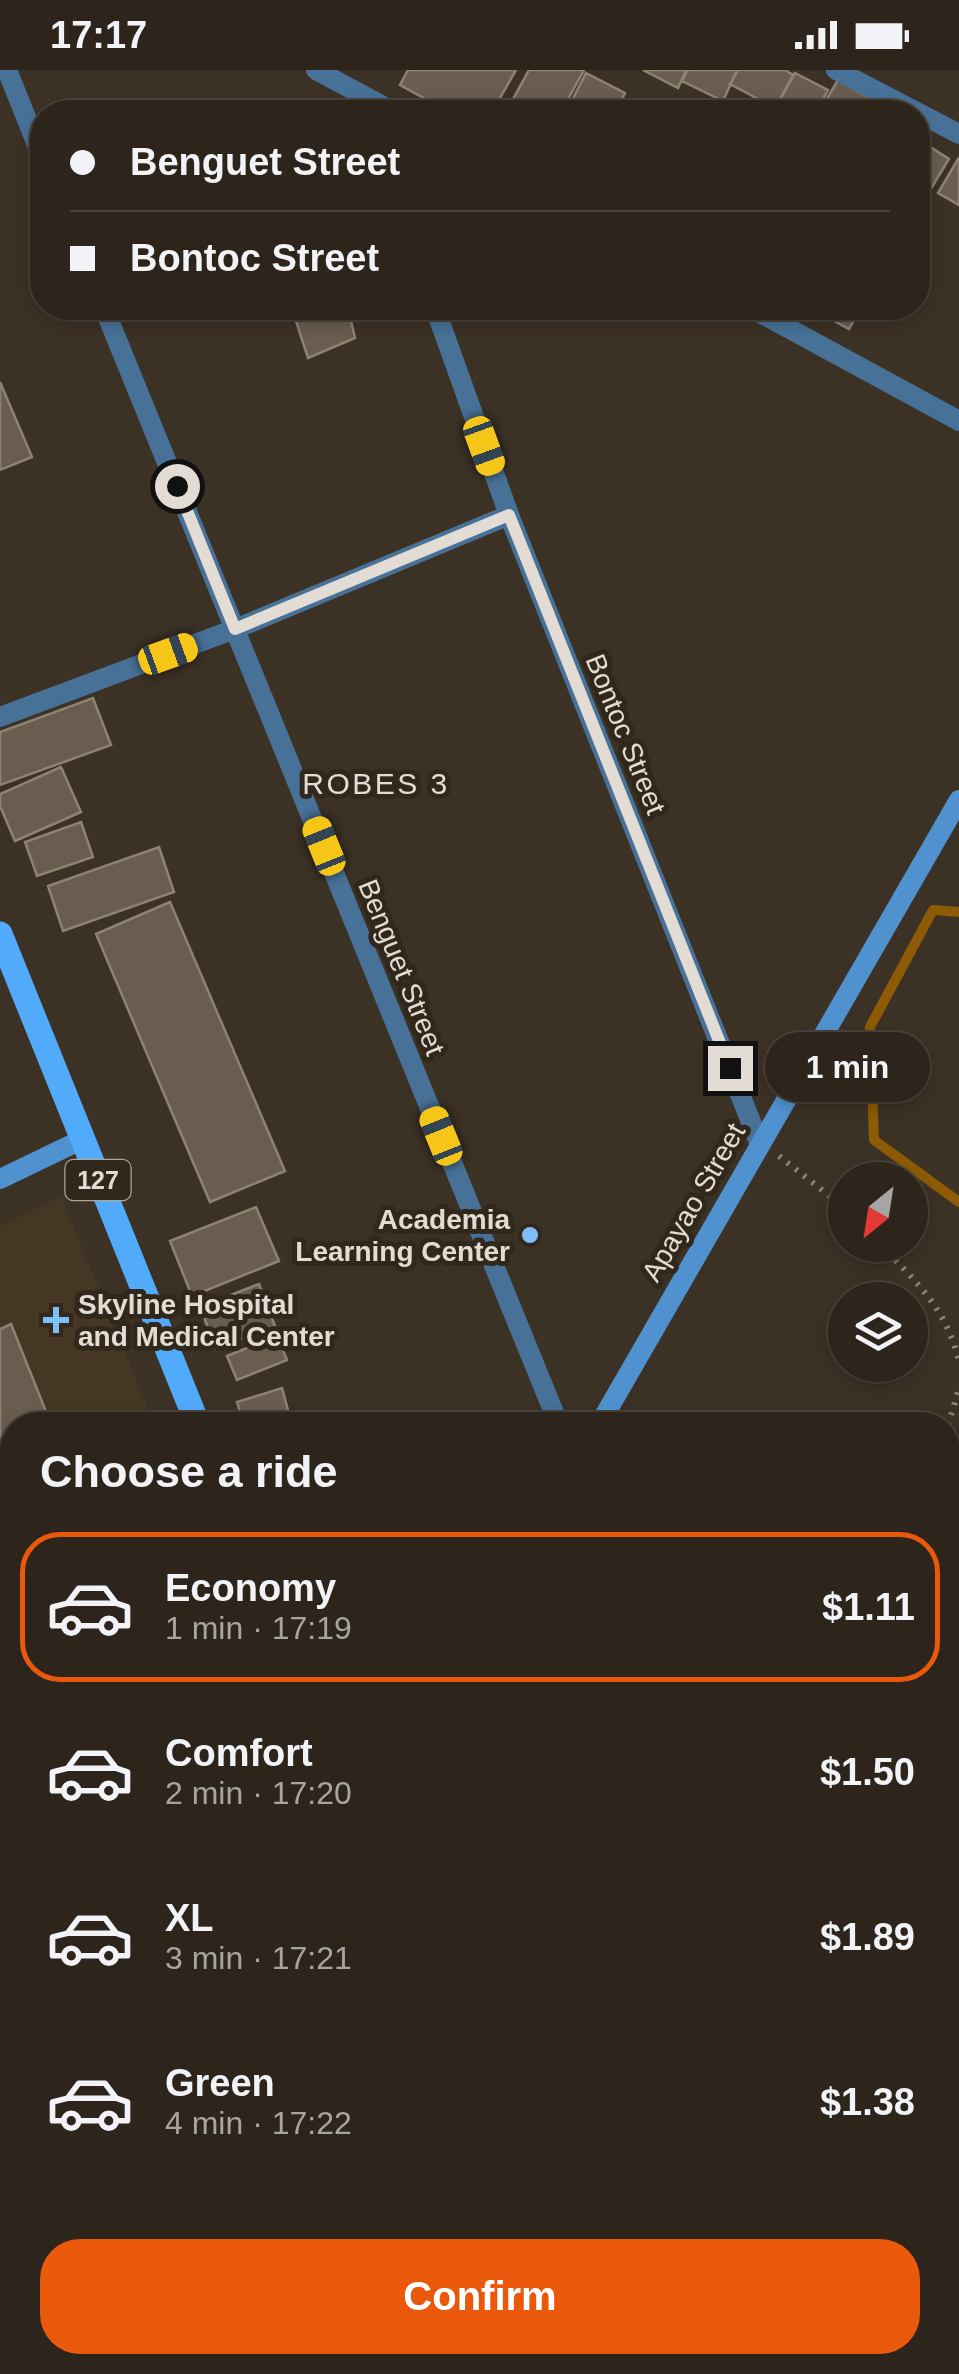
<!DOCTYPE html>
<meta charset="utf-8">
<style>
body{margin:0;font-family:Arial,sans-serif;background:#352d25;color:#f1f3f6;height:100vh;display:flex;flex-direction:column;font-size:38px;white-space:nowrap}
*{box-sizing:border-box;margin:0}
p{font-size:32px;color:#a7a5a3}
.icon{flex:none;width:55px;height:55px;fill:none;stroke:currentColor;stroke-width:2;stroke-linecap:round;stroke-linejoin:round}
.map{position:relative;flex:1;overflow:hidden}
.sheet{position:absolute;left:0px;top:1342px;width:960px;height:962px;display:flex;flex-direction:column;background:#2d251c;border-radius:40px 40px 0 0;box-shadow:0 5px 15px #0003,0 0 0 2px #48423b}
.sheet>*{flex:none}
.banner{position:absolute;left:30px;top:30px;width:900px;height:220px;border-radius:40px;box-shadow:0 5px 15px #0003,0 0 0 2px #48423b;display:grid;align-content:center;height:220px;padding:0 40px;background:#2d251c}
.needle{width:65px;rotate:210deg}
.controls{position:absolute;left:828px;top:1092px;display:grid;gap:20px}
.controls a{display:grid;place-items:center;width:100px;height:100px;border-radius:50%;background:#2d251c;box-shadow:0 5px 15px #0003,0 0 0 2px #48423b;font-size:50px}
.end{position:absolute;width:45px;height:45px;margin:-22px;border:12px solid #e3dcd4;background:#111;box-shadow:0 0 0 5px #111}
.from{border-radius:50%}
.bubble{position:absolute;height:70px;border-radius:35px;background:#2d251c;box-shadow:0 5px 15px #0003,0 0 0 2px #48423b;font-size:32px;font-weight:700;line-height:70px;text-align:center}
.car{position:absolute;width:30px;height:60px;margin:-30px -15px;border-radius:12px;box-shadow:0 0 8px 2px #0007;background:linear-gradient(#f5c518 24%,#345 0 40%,#f5c518 0 76%,#345 0 86%,#f5c518 0)}
.banner b{display:flex;align-items:center;gap:35px;height:95px;font-size:38px}
.banner b+b{border-top:2px solid #48423b}
.banner i{width:25px;height:25px;background:#f1f3f6}
ul{padding:0;list-style:none}
li{display:flex;align-items:center;gap:30px;height:150px;margin:0 20px 15px;padding:0 20px;border:5px solid transparent;border-radius:40px}
li div{flex:1}
li b{display:block;font-size:38px}
li em{font-style:normal;font-weight:700}
li.current{border-color:#ea580c}
li>.icon{width:90px;height:90px;stroke-width:1.5}
h2{padding:0 40px;font-size:45px;line-height:120px}
.cta{display:flex;gap:20px;margin-top:auto;padding:20px 40px}
.cta a{flex:1;height:115px;border-radius:40px;background:#ea580c;color:#fff;font-size:40px;font-weight:700;line-height:115px;text-align:center}
.status{display:flex;justify-content:space-between;align-items:center;height:70px;padding:0 50px;background:#2d251c;direction:ltr}
.status svg{height:28px;fill:currentColor}
.map>svg:first-child{display:block}
.built{fill:#453724}
.lines{fill:none;stroke-linecap:round;stroke-linejoin:round}
.stream{stroke:#8c5b03;stroke-width:10}
.building{fill:#685d4f;stroke:#8e8273;stroke-width:2.5}
.path{stroke:#8d847a;stroke-width:6;stroke-dasharray:2.5 8;stroke-linecap:butt}
.street{stroke:#487197;stroke-width:20}
.secondary{stroke:#4f92cf;stroke-width:20}
.primary{stroke:#52abfa;stroke-width:25}
.route{stroke:#e3dcd4;stroke-width:12}
.poi-dot{fill:#7ebdf9;stroke:#31281b;stroke-width:4}
.labels{text-anchor:middle;stroke-width:10;stroke-linejoin:round;paint-order:stroke}
.shield{fill:#31281b;stroke:#aea69c;stroke-width:2.5}
.shield-label{font-size:25px;font-weight:bold;fill:#e3dcd4}
.street-label{font-size:28px;fill:#e3dcd4;stroke:#31281b}
.poi-label{font-size:28px;font-weight:bold;fill:#e3dcd4;stroke:#31281b;text-anchor:end}
.neighbourhood-label{font-size:30px;letter-spacing:2.5px;fill:#e3dcd4;stroke:#31281b}
</style>
<div class="status"><b>17:17</b><svg viewBox="0 0 49 12"><path d="M0 12V9h3v3zM5 12V6h3v6zM10 12V3h3v9zM15 12V0h3v12zM26 1h20v11H26zM47 4h2v5h-2z"/></svg></div>
<div class="map">
<svg width="959" height="2304" viewBox="0 0 959 2304">
<rect width="100%" height="100%" fill="#3c3125"/>
<!-- built -->
<path class="built" d="M61,1126L150,1343L116,1355H12V1390L0,1394V1156Z"/>
<g class="lines">
<!-- stream -->
<path class="stream" d="M959,842L933,840L870,957L874,1070L959,1132"/>
</g>
<!-- building -->
<path class="building" d="M408,0H516L492,42L477,34L472,42H449L400,15Z
M529,0H584L561,42H506Z
M643,0H686L678,18Z
M688,0H737L723,31L682,11Z
M738,0H785L793,5L775,38L730,14Z
M586,3L625,23L616,42H566Z
M795,3L828,20L816,42L774,41Z
M838,10L876,32L870,42H819Z
M918,69L949,89L929,122L918,115Z
M958,89L959,90V135L938,123Z
M312,238H348L355,268L308,288L294,245Z
M810,238H861L849,259Z
M0,312L32,387L0,400Z
M93,628L111,675L0,715V662Z
M61,697L81,742L15,771L0,736V724Z
M81,752L93,787L37,806L25,772Z
M159,777L174,822L63,861L48,816Z
M170,832L285,1101L210,1132L96,864Z
M256,1137L279,1191L192,1226L170,1171Z
M259,1214L275,1256L216,1279L200,1237Z
M11,1254L49,1349L34,1355H12V1363L0,1368V1259Z
M277,1266L287,1290L237,1310L227,1286Z
M282,1318L292,1355H244L237,1332Z
M12,1405V1520L0,1525V1410Z"/>
<g class="lines">
<!-- path -->
<path class="path" d="M779,1086L845,1138
M881,1175C917,1213 946,1238 959,1291
M948,1355L959,1319"/>
<!-- street -->
<path class="street" d="M7,0L42,87
M316,0L394,42
M836,0L959,64
M104,238L559,1355
M435,238L509,445L759,1072
M751,238L959,351
M0,647L235,559L509,445
M948,1971L959,1959
M948,1997L959,2008
M0,2008L12,2003
M0,2107L12,2115
M948,2175L959,2187
M0,2251L12,2258
M73,2292L94,2304
M858,2292L869,2304
M113,2304L120,2292"/>
<!-- secondary -->
<path class="secondary" d="M0,1109L81,1070
M599,1355L959,730"/>
<!-- primary -->
<path class="primary" d="M0,864L198,1355
M474,2304L475,2292"/>
</g>
<g class="lines">
<!-- route -->
<path class="route" d="M177,416L235,559L509,445L730,998"/>
</g>
<!-- markers -->
<g class="poi-dot">
<circle cx="530" cy="1165" r="10"/>
<path d="M51 1235h10v10h10v10h-10v10h-10v-10h-10v-10h10z"/>
</g>
<g class="labels">
<!-- shield labels -->
<rect class="shield" x="65.5" y="1090" width="65" height="40" rx="8"/>
<g class="shield-label">
<text x="98" y="1119">127</text>
</g>
<!-- street labels -->
<g class="street-label">
<text transform="translate(626 664) rotate(68)" y="10">Bontoc Street</text>
<text transform="translate(402 897) rotate(68)" y="10">Benguet Street</text>
<text transform="translate(693 1132) rotate(-60)" y="10">Apayao Street</text>
</g>
<!-- poi labels -->
<g class="poi-label">
<text x="510" y="1159">Academia<tspan x="510" dy="32">Learning Center</tspan></text>
<text x="78" y="1244" text-anchor="start">Skyline Hospital<tspan x="78" dy="32">and Medical Center</tspan></text>
</g>
<!-- neighbourhood labels -->
<g class="neighbourhood-label">
<text x="376" y="724">ROBES 3</text>
</g>
</g>
</svg>
<div class="controls">
<a><svg class="needle" viewBox="-14 -14 28 28"><path d="M0-13l5 13h-10z" fill="#e53935"/><path d="M0 13l5-13h-10z" fill="#a7a5a3"/></svg></a>
<a><svg class="icon" aria-label="layers" viewBox="0 0 24 24"><path d="M12 4l9 5-9 5-9-5zM3 14l9 5 9-5"/></svg></a>
</div>
<i class="end from" style="left:177px;top:416px"></i>
<i class="end" style="left:730px;top:998px"></i>
<div class="bubble" style="left:765px;top:962px;width:165px">1 min</div>
<i class="car" style="left:484px;top:376px;rotate:160deg"></i>
<i class="car" style="left:168px;top:584px;rotate:70deg"></i>
<i class="car" style="left:324px;top:776px;rotate:338deg"></i>
<i class="car" style="left:441px;top:1066px;rotate:338deg"></i>
<div class="banner">
<b><i class="from"></i>Benguet Street</b>
<b><i></i>Bontoc Street</b>
</div>
<section class="sheet">
<h2>Choose a ride</h2>
<ul>
<li class="current"><svg class="icon" aria-label="car" viewBox="0 0 24 24"><path d="M5 17H2v-5l4-1 3-4h7l3 4 3 1v5h-3M9 17h6M6 11h13"/><circle cx="7" cy="17" r="2"/><circle cx="17" cy="17" r="2"/></svg><div><b>Economy</b><p>1 min · 17:19</p></div><em>$1.11</em></li>
<li><svg class="icon" aria-label="car" viewBox="0 0 24 24"><path d="M5 17H2v-5l4-1 3-4h7l3 4 3 1v5h-3M9 17h6M6 11h13"/><circle cx="7" cy="17" r="2"/><circle cx="17" cy="17" r="2"/></svg><div><b>Comfort</b><p>2 min · 17:20</p></div><em>$1.50</em></li>
<li><svg class="icon" aria-label="car" viewBox="0 0 24 24"><path d="M5 17H2v-5l4-1 3-4h7l3 4 3 1v5h-3M9 17h6M6 11h13"/><circle cx="7" cy="17" r="2"/><circle cx="17" cy="17" r="2"/></svg><div><b>XL</b><p>3 min · 17:21</p></div><em>$1.89</em></li>
<li><svg class="icon" aria-label="car" viewBox="0 0 24 24"><path d="M5 17H2v-5l4-1 3-4h7l3 4 3 1v5h-3M9 17h6M6 11h13"/><circle cx="7" cy="17" r="2"/><circle cx="17" cy="17" r="2"/></svg><div><b>Green</b><p>4 min · 17:22</p></div><em>$1.38</em></li>
</ul>
<div class="cta"><a>Confirm</a></div>
</section>
</div>
